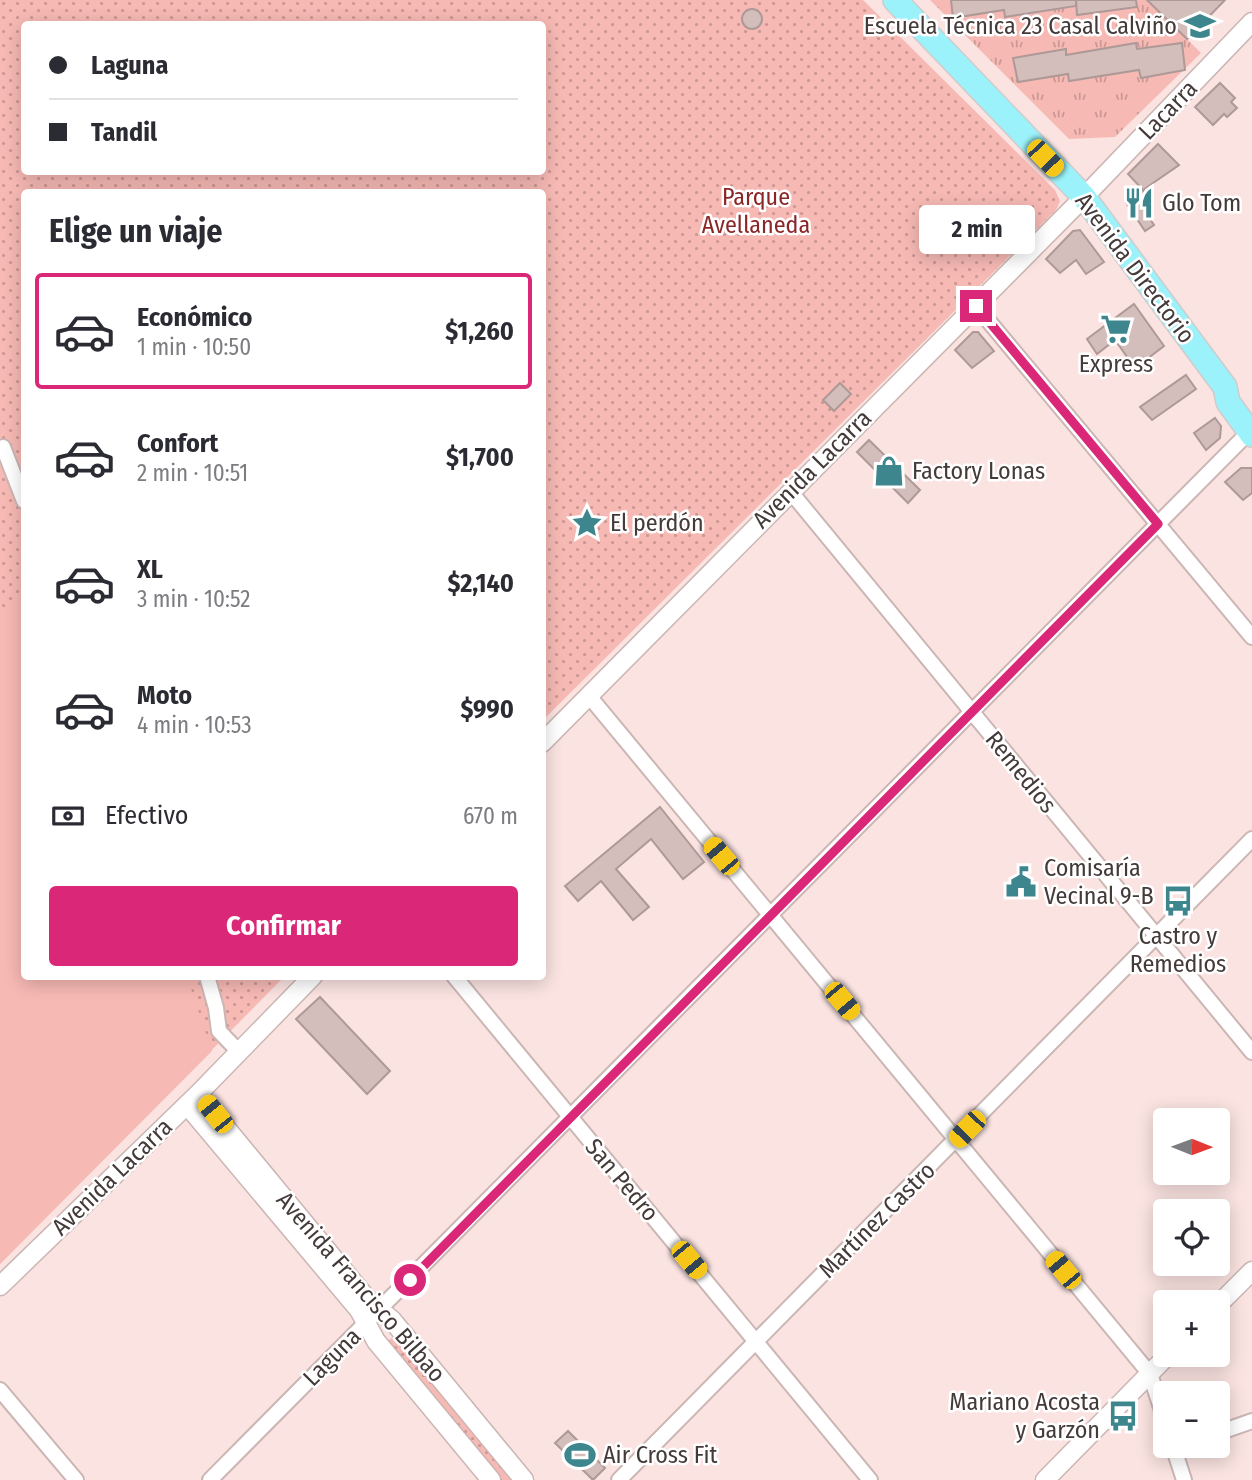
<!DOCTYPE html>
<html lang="es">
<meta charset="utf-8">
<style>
body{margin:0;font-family:"Fira Sans Condensed",sans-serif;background:#f2f2f3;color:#2b2b33;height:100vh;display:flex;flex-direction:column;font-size:26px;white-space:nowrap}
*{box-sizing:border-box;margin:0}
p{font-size:23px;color:#7c7c81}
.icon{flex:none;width:38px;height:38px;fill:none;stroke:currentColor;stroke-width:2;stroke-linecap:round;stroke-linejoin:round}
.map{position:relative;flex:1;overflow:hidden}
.panel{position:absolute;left:21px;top:189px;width:525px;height:791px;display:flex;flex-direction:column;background:#fff;border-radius:7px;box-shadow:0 4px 18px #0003}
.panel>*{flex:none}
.top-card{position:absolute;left:21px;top:21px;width:525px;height:154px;border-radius:7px;box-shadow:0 4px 18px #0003;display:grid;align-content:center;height:154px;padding:0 28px;background:#fff}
.needle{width:46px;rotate:91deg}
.controls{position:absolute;left:1153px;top:1108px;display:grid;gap:14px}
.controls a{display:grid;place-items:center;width:77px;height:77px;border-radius:7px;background:#fff;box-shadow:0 4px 18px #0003;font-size:35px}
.end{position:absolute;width:32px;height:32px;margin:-16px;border:9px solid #db2777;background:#fff;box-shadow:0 0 0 4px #fff}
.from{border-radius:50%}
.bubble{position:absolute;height:49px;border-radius:7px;background:#fff;box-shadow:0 4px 18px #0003;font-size:23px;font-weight:700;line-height:49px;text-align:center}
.car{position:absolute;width:21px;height:42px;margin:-21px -10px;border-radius:9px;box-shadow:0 0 5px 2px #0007;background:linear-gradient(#f5c518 24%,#345 0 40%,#f5c518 0 76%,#345 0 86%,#f5c518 0)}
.top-card b{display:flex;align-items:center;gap:24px;height:66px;font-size:26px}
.top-card b+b{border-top:2px solid #e1e1e2}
.top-card i{width:18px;height:18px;background:#2b2b33}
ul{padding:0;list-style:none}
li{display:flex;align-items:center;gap:21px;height:116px;margin:0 14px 10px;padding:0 14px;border:4px solid transparent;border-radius:7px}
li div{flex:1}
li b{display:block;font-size:26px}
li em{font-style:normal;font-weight:700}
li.current{border-color:#db2777}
li>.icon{width:63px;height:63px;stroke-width:1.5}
h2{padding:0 28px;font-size:32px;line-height:84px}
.pay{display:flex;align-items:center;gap:18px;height:77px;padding:0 28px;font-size:26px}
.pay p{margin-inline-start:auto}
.cta{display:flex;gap:14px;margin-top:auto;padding:14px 28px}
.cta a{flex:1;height:80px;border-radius:7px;background:#db2777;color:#fff;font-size:28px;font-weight:700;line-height:80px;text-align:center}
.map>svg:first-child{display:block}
.grass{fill:url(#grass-tufts);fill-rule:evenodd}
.park{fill:url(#park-dots);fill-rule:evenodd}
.pitch{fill:#f7b9b4}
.building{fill:#d3bebc;stroke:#ae9997;stroke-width:2}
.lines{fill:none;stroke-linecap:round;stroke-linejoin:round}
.minor-casing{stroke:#cbb6b4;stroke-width:18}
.tertiary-casing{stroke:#cbb6b4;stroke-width:21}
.primary-casing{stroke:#cecccc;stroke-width:26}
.minor{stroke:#fff;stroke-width:14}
.tertiary{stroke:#fff;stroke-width:18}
.primary{stroke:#9bf2fa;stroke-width:23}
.route{stroke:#db2777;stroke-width:9}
.labels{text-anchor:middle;stroke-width:5;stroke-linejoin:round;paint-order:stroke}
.poi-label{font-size:24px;fill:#433a39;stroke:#fff;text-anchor:start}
.street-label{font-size:24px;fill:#433a39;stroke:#fff}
.park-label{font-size:24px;fill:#8b2627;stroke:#fff}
</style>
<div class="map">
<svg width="1252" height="1480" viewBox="0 0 1252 1480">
<defs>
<pattern id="grass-tufts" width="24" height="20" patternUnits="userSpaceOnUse" patternTransform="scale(1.75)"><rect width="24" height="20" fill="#f7b9b4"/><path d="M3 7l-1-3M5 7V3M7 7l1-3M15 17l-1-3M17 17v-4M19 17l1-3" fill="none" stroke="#ca9793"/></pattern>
<pattern id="park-dots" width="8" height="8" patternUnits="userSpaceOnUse" patternTransform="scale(1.75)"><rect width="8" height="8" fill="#f7b9b4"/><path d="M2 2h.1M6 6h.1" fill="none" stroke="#ca9793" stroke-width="1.8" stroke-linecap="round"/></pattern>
</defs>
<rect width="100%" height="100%" fill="#fae3e1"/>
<!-- grass -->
<path class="grass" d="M930,0H951L953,18L1004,10L1006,17L1120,0H1147L1201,53L1115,137L1069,139ZM1136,43L1137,49L1181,43L1185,69L1141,78L1139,70L1069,81L1068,74L1017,81L1014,59L1066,49V55Z"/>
<!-- park -->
<path class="park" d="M0,0H863L1055,190L1060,201L1056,210L543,720L542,192H24V976L284,977L0,1264ZM24,24H542V172H24Z
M395,1336L517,1480H499L388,1345L390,1339Z"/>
<!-- pitch -->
<path class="pitch" d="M24,598V976L187,977L212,1051L0,1264V616Z"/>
<!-- building -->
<path class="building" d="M951,0H1076V6L1005,17L1004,10L953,18Z
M1076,0H1136L1137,7L1077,15Z
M1147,0H1225L1187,39Z
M742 19a10 10 0 1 1 20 0a10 10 0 1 1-20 0Z
M1136,43L1137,49L1182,43L1185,70L1141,78L1139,70L1069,81L1068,74L1018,82L1013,58L1066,49V55Z
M1220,83L1235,98L1231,102L1237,108L1227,117L1224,114L1213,125L1195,107Z
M1158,144L1179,165L1143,190L1128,174Z
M1143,190L1152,204L1144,210L1154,225L1145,231L1125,201Z
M1080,230L1104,262L1086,274L1076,260L1060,273L1046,259L1073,231Z
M1134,304L1164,346L1135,368L1115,340L1097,354L1087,339Z
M973,332H978L994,351L972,368L955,350Z
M1186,375L1196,389L1152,420L1140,407Z
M840,383L851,394L834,411L823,400Z
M1215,418L1221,426L1220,438L1206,450L1194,433Z
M869,440L920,490L908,503L857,452Z
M1241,468H1252V493L1243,500L1225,482Z
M660,807L704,862L683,879L651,839L616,869L649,907L633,920L601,881L578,901L565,886Z
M320,997L390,1071L367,1094L296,1019Z
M568,1431L605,1468L593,1480L555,1443Z"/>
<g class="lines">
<!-- minor casing -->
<g class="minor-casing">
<path id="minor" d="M976,306L1252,637
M3,447L24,501
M790,491L1252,1052
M589,696L1150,1374L1166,1423
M207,976L216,1008L219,1031L239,1052
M454,976L870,1480
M0,1390L76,1480
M1218,1433L1252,1421
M1173,1446L1184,1480
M210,1480L1252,429
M619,1480L1252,839"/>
</g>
<!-- tertiary casing -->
<g class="tertiary-casing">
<path id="tertiary" d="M542,743L1084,197L1252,22
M198,1094L368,1300L392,1320L524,1480
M187,1105L359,1310L376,1341L491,1480
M0,1286L198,1094L313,976
M1218,1305L1252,1271
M1045,1480L1169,1354"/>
</g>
<!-- primary casing -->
<g class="primary-casing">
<path id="primary" d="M895,0L1084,197L1225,387L1228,402L1252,435"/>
</g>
<!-- minor -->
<use href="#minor" class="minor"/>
<!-- tertiary -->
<use href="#tertiary" class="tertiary"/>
<!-- primary -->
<use href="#primary" class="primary"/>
</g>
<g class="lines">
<!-- route -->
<path class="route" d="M410,1280L1158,524L976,306"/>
</g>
<!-- icons -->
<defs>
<g id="school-bare" transform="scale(2.415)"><path d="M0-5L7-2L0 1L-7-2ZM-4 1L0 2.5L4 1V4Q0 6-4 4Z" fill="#3e868d" stroke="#fff" stroke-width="2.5" paint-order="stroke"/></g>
<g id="restaurant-bare" transform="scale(2.415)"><path d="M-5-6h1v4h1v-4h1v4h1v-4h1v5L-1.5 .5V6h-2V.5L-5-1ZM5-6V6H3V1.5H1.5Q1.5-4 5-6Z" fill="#3e868d" stroke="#fff" stroke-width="2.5" paint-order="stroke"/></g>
<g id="supermarket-bare" transform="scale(2.415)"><path d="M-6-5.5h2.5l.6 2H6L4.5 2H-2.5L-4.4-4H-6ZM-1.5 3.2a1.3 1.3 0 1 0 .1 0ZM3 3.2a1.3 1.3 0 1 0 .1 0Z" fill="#3e868d" stroke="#fff" stroke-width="2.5" paint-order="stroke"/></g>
<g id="shop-bare" transform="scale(2.415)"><path d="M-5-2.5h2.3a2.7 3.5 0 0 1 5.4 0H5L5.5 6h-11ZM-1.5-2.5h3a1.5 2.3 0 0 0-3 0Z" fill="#3e868d" stroke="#fff" stroke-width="2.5" paint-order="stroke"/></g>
<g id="sight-bare" transform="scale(2.415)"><path d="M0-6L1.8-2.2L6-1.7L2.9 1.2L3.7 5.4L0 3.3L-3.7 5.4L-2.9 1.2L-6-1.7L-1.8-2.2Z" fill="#3e868d" stroke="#fff" stroke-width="2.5" paint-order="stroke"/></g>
<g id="civic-bare" transform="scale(2.415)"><path d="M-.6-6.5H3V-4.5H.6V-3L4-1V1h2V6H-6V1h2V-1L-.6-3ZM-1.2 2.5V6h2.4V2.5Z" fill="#3e868d" stroke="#fff" stroke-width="2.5" paint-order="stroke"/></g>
<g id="bus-bare" transform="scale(2.415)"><path d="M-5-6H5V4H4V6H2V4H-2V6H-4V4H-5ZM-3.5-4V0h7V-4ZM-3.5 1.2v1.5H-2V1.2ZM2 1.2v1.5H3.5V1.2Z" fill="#3e868d" stroke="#fff" stroke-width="2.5" paint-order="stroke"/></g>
<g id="stadium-bare" transform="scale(2.415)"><path d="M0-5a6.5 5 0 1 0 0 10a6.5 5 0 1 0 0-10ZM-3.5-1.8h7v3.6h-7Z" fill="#3e868d" stroke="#fff" stroke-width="2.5" paint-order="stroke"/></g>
</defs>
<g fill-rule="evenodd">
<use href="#school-bare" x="1200" y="26"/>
<use href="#restaurant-bare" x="1139" y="203"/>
<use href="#supermarket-bare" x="1116" y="329"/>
<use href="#shop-bare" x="889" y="471"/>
<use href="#sight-bare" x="587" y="523"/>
<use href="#civic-bare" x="1021" y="882"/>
<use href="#bus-bare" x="1178" y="901"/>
<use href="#bus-bare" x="1123" y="1416"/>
<use href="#stadium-bare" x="580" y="1455"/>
</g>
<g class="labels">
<!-- poi labels -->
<g class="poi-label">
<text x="1177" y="34" text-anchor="end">Escuela Técnica 23 Casal Calviño</text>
<text x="1162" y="211">Glo Tom</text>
<text x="1116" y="372" text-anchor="middle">Express</text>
<text x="912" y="479">Factory Lonas</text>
<text x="610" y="531">El perdón</text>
<text x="1044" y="876">Comisaría<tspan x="1044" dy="28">Vecinal 9-B</tspan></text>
<text x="1178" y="944" text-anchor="middle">Castro y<tspan x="1178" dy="28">Remedios</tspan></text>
<text x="1100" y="1410" text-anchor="end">Mariano Acosta<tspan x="1100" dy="28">y Garzón</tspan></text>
<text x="603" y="1463">Air Cross Fit</text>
</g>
<!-- street labels -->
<g class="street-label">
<text transform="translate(1168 110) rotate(-46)" y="8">Lacarra</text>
<text transform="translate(1135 268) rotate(53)" y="8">Avenida Directorio</text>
<text transform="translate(812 469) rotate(-45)" y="8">Avenida Lacarra</text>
<text transform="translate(1021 772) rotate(51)" y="8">Remedios</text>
<text transform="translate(112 1177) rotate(-44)" y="8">Avenida Lacarra</text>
<text transform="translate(622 1180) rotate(50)" y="8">San Pedro</text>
<text transform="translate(877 1220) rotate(-45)" y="8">Martínez Castro</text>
<text transform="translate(361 1287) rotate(49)" y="8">Avenida Francisco Bilbao</text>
<text transform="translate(332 1357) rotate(-45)" y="8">Laguna</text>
</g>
<!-- park labels -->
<g class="park-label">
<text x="756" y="205">Parque<tspan x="756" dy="28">Avellaneda</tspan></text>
</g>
</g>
</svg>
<div class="controls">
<a><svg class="needle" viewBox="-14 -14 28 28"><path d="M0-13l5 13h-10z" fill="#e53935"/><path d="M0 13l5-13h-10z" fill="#7c7c81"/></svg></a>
<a><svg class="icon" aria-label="locate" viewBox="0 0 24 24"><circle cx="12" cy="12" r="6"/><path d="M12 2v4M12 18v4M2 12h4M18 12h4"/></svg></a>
<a>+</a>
<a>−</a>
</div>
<i class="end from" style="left:410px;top:1280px"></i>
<i class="end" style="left:976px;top:306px"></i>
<div class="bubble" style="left:919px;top:205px;width:116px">2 min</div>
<i class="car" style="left:1045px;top:158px;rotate:136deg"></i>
<i class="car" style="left:721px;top:856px;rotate:320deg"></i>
<i class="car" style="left:842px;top:1001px;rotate:140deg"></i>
<i class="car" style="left:215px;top:1114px;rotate:321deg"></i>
<i class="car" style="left:967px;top:1129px;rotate:224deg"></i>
<i class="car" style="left:689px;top:1260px;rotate:140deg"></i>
<i class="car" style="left:1063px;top:1270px;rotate:320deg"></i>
<div class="top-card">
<b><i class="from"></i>Laguna</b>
<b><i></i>Tandil</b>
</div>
<section class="panel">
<h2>Elige un viaje</h2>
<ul>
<li class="current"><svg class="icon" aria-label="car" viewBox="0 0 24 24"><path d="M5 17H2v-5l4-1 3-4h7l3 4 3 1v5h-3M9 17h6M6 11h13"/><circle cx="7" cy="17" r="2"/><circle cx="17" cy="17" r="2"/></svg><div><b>Económico</b><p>1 min · 10:50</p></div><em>$1,260</em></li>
<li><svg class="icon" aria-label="car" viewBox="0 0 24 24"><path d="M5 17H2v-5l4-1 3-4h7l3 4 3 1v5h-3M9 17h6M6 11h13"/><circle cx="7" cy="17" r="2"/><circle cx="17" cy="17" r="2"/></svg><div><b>Confort</b><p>2 min · 10:51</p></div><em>$1,700</em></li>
<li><svg class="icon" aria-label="car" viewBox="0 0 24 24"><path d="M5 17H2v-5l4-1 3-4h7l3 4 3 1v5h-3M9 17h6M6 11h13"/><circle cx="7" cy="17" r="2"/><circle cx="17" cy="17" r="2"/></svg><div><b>XL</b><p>3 min · 10:52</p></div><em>$2,140</em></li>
<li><svg class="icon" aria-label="car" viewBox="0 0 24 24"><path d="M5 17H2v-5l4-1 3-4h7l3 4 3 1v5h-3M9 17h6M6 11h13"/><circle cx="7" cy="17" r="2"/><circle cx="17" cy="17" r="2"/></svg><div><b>Moto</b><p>4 min · 10:53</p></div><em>$990</em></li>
</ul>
<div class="pay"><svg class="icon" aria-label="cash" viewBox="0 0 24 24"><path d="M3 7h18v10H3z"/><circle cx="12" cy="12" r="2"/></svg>Efectivo<p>670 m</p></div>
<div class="cta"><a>Confirmar</a></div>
</section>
</div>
